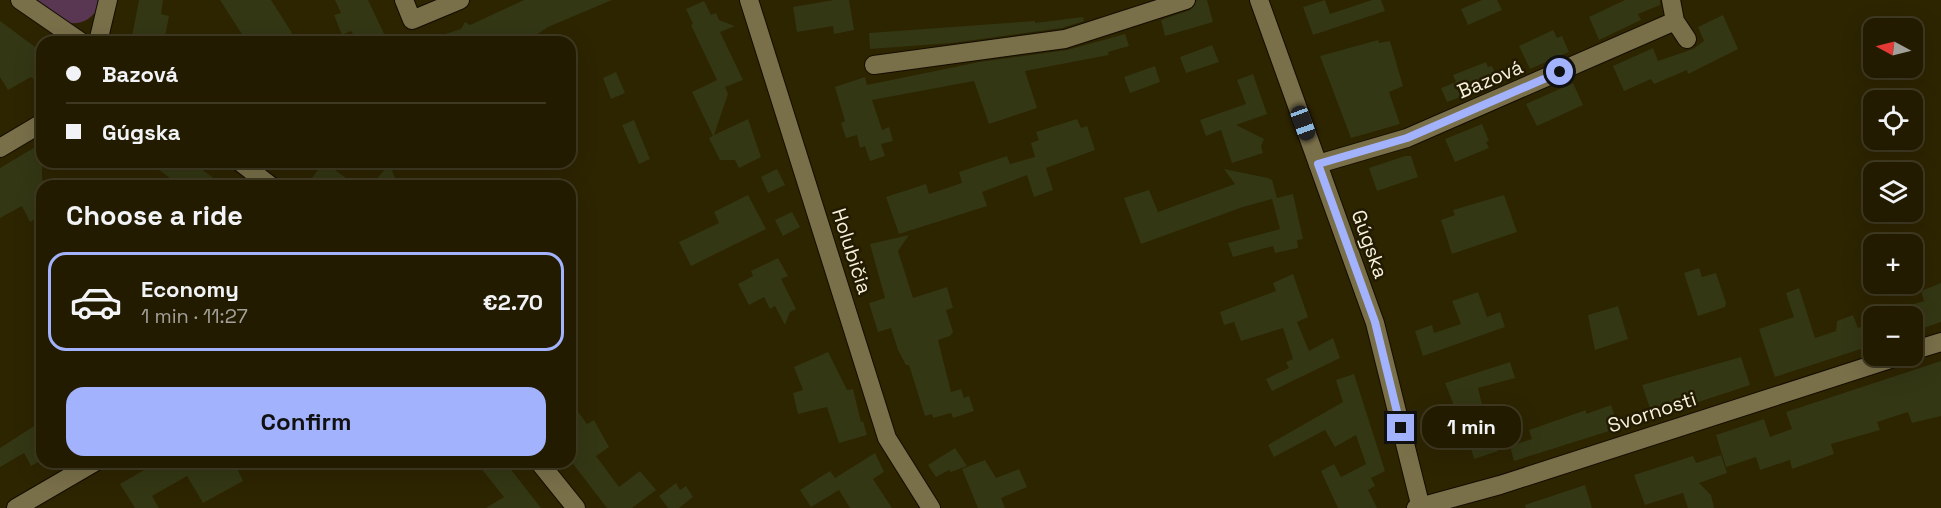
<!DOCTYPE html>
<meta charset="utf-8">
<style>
body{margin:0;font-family:"Space Grotesk",sans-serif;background:#2a240a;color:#f1f3f6;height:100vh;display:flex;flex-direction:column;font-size:22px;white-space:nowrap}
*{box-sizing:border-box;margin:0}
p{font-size:20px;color:#a2a199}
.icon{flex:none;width:33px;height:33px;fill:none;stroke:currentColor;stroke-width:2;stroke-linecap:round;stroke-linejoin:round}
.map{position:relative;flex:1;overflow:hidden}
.sheet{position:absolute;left:36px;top:180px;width:540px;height:288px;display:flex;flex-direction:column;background:#221b00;border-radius:18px;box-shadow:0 6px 24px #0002,0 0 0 2px #3f3922}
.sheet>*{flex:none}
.hud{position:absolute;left:36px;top:36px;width:540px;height:132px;border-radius:18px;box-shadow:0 6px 24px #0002,0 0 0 2px #3f3922;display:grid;align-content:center;height:132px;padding:0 30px;background:#221b00}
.needle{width:39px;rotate:277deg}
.controls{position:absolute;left:1863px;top:18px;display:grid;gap:12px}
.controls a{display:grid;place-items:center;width:60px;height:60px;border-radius:12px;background:#221b00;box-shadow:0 6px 24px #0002,0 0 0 2px #3f3922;font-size:30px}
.end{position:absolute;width:27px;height:27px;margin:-14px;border:8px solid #a3b2fd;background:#111;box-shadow:0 0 0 3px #111}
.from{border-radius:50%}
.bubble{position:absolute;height:42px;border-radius:18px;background:#221b00;box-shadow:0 6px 24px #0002,0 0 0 2px #3f3922;font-size:20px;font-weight:700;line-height:42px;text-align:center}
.car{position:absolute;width:18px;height:36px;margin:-18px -9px;border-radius:8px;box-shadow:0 0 4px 2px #0007;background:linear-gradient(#222 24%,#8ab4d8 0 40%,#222 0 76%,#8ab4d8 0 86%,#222 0)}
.hud b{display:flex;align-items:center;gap:21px;height:57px;font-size:22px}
.hud b+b{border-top:2px solid #3f3922}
.hud i{width:15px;height:15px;background:#f1f3f6}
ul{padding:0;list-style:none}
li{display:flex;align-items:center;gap:18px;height:99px;margin:0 12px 9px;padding:0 18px;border:3px solid #3f3922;border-radius:18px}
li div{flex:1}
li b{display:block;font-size:22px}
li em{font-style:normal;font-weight:700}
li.current{border-color:#a3b2fd}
li>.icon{width:54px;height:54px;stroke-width:1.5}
h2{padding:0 30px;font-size:27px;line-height:72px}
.cta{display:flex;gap:12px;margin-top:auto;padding:12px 30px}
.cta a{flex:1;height:69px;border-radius:18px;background:#a3b2fd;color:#111;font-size:24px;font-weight:700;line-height:69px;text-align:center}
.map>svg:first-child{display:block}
.green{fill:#593652}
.building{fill:#333714}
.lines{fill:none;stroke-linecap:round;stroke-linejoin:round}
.street-casing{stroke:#140d00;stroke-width:20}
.secondary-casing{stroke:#140d00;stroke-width:20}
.street{stroke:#796f49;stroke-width:18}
.secondary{stroke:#796f49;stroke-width:18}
.route{stroke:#a3b2fd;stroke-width:8}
.labels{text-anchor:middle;stroke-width:5;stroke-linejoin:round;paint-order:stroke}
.street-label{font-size:20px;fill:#f7f1dd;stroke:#221b01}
</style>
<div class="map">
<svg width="1941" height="508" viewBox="0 0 1941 508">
<rect width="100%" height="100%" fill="#2d2400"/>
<!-- green -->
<path class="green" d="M32,0H102C100,7 94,15 88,19C67,32 49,12 32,0Z"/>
<!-- building -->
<path class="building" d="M139,0H163L161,14L169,16L164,42H131Z
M220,0H271L292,33L278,42H247Z
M335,0H368L388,42H358L351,31L342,35L334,15L341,13Z
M524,0H612L548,27L533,37L526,36L512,42H430L429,39L461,29L465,22L470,25Z
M834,0H849L854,30L834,34L833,26L797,32L793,7Z
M1197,0H1207L1213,22L1165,36L1161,20L1190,10Z
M1325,0L1330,14L1372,0H1381L1385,11L1313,35L1303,7Z
M1482,0H1497L1502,10L1468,25L1461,9Z
M1625,0H1660V5L1638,14L1641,20L1599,40L1589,17Z
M704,1L711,15L716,13L719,20L735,26L720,32L743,80L725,87L728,94L714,135L748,119L761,157L739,168L735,160H720L709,138L713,136L692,92L717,80L691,25L693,24L686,9Z
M1723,15L1738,49L1688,74L1687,70L1654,84L1651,79L1624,91L1613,66L1653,48L1658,61L1693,49L1704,41L1698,27Z
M1083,17L1084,21L1062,28L952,43L870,49L869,33L1035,21V23Z
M0,21L42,52V85L31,77L8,90L0,77Z
M1553,30L1557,38L1562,36L1569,52L1530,69L1519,46Z
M1125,34L1129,46L1108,52L1109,55L1025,71L1037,108L989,124L974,81L872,100L882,130L889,127L893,141L881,144L885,156L870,161L865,146L860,148L857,135L846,138L841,123L845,121L835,87L865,77L867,85L979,62L1067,50Z
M1378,40L1379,43L1390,41L1403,86L1389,92L1400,124L1351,138L1320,56Z
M1212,45L1219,62L1186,73L1180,57Z
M1486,62L1488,67L1492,66L1500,83L1447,102L1441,88L1456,82L1453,75Z
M1155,66L1160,82L1130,93L1124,77Z
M616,72L625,93L611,99L603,78Z
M1253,74L1267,114L1236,125L1264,139L1261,146L1263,153L1232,163L1221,130L1206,136L1200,120L1246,104L1237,80Z
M1573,83L1583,105L1537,126L1526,104Z
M1077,119L1081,128L1087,126L1095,150L1046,168L1053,190L1034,197L1027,175L982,192L987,206L899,234L886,197L926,184L929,194L962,183L959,172L1007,156L1010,164L1035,157L1031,143L1039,140L1036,132Z
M634,120L650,159L639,164L622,125Z
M1482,124L1489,141L1486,142L1489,148L1455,162L1445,139Z
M42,143V179L45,185L42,186V215L30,222L22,206L0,218V168Z
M1405,156H1411L1418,177L1377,191L1369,168Z
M149,162H192L224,186H180Z
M324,162L357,186H306Z
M389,164L399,186H371Z
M777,169L785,185L768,193L761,177Z
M1224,169L1268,178L1272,180L1277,198L1293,194L1303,239L1297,240L1298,248L1275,253L1273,246L1233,257L1228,243L1280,229L1272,199L1243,207L1141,244L1124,198L1149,190L1158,212L1235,184Z
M748,195L766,229L691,266L679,242L719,223L714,212Z
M1504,195L1517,232L1452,254L1441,220L1455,215L1453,210Z
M792,212L800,227L783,236L775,220Z
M909,235L898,251L913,298L947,287L953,308L946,310L953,332L950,336L938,340L951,392L961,389L964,398L969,396L974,411L953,418L951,413L933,418L932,414L925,416L909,365H906L898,350L891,328L878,332L869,303L885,298L870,244Z
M778,258L788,276L781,279L796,309L790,312L785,325L775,306L770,309L764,297L749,305L738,284L753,276L751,271Z
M1699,268L1702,277L1716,273L1726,303L1725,307L1698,316L1684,273Z
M1293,274L1308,317L1297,322L1309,351L1333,338L1340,358L1272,391L1266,379L1289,368L1286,362L1293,359L1283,328L1241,341L1234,322L1224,325L1220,312L1276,291L1273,283Z
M1941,283V322L1912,332V316H1884V313L1924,301L1921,291Z
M1799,288L1815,338L1836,331L1837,321L1853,315L1858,328L1867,325L1873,345L1775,377L1759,329L1794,317L1786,293Z
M1478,292L1487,317L1500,312L1505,327L1423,356L1415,331L1432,325L1434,333L1461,324L1452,301Z
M1618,306L1628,339L1595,350L1588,315Z
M828,352L847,390L853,389L861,422L863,421L867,435L839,443L827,407L798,414L793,393L803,390L794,367Z
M1741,357L1750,385L1653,417L1642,385Z
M1941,361V416L1912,423L1908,412L1877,422L1880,430L1831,444L1834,454L1792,469L1790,460L1760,470L1756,457L1726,467L1716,435L1764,419L1770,437L1792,429L1786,412Z
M1510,362L1515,378L1478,388L1488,429L1491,430L1498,451L1474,459L1470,445L1465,444L1459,416L1449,414L1455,408L1445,383Z
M1354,374L1385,471L1371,478L1375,486L1368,490L1377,508H1338L1321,471L1334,464L1341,477L1366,464L1356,435L1335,447L1325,430L1274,457L1268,445L1343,402L1336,380Z
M570,401L587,424L594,420L609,447L596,456L619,487L640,471L656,490L632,508H607L570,460Z
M1611,405L1619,428L1514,461L1510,446L1532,439L1529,430L1586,410V414Z
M42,421V460L31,466L24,453L0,467V448Z
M955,448L967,466L951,472L949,470L936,477L928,465Z
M875,453L884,472L873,479L892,508H850L839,490L811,507L800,490L830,471L835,478Z
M1721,455L1727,473L1699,483L1711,495L1714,508H1688L1683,493L1645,505L1634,475L1693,456L1696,463Z
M985,460L996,478L1019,469L1027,487L1001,498L1005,508H978L962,469Z
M158,462H234L243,481L203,503L187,476L152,496L159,508H135L120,484Z
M476,462H505L541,508H486L504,497Z
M676,483L680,490L686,486L693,497L679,508H668L659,496Z
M1585,485L1592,508H1526L1525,505Z"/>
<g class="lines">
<!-- street casing -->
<g class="street-casing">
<path id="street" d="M20,0L81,42
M404,0L412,20L460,0
M749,0L887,438L931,508
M1671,0L1675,21L1687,39
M98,42L108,0
M874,65L1065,39L1186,0
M0,148L42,123
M240,162L271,186
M1318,164L1407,138L1675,21
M1912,351L1941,342
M539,462L576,508
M16,508L95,462
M1416,508L1500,485L1900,356"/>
</g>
<!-- secondary casing -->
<g class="secondary-casing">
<path id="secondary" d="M1259,0L1375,323L1421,508"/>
</g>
<!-- street -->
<use href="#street" class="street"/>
<!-- secondary -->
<use href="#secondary" class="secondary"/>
</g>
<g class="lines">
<!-- route -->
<path class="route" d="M1401,428L1375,322L1318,164L1407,138L1560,72"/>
</g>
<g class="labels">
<!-- street labels -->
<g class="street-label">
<text transform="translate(1490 79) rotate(-23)" y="7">Bazová</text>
<text transform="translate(1370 244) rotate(70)" y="7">Gúgska</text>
<text transform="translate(852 251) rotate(72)" y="7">Holubičia</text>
<text transform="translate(1652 412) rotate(-18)" y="7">Svornosti</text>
</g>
</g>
</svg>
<div class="controls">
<a><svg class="needle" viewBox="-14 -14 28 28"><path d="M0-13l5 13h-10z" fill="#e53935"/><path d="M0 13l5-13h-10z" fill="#a2a199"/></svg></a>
<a><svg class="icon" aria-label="locate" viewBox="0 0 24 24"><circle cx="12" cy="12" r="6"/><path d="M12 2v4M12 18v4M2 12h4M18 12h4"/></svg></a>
<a><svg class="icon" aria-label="layers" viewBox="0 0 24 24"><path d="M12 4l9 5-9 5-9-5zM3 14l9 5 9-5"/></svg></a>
<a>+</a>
<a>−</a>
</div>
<i class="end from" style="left:1560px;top:72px"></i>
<i class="end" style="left:1401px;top:428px"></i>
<div class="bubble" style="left:1422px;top:406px;width:99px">1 min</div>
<i class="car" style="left:1303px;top:123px;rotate:160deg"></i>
<div class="hud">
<b><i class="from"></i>Bazová</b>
<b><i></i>Gúgska</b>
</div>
<section class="sheet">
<h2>Choose a ride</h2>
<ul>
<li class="current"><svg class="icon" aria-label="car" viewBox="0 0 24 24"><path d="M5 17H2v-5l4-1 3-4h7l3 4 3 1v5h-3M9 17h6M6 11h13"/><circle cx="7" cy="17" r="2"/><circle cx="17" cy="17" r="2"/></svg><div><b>Economy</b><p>1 min · 11:27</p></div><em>€2.70</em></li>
</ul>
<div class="cta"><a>Confirm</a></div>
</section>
</div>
